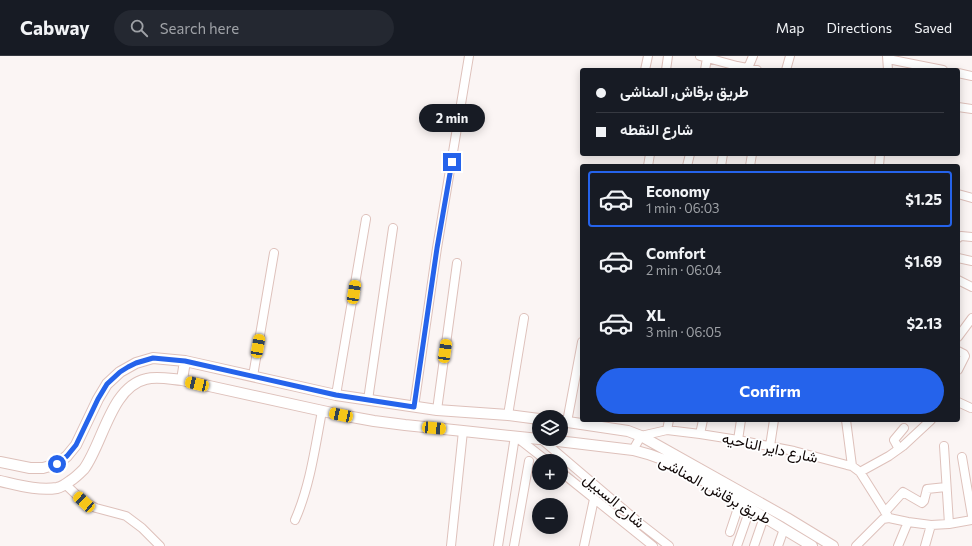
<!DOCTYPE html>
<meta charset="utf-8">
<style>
body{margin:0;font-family:Commissioner,Vazirmatn,sans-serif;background:#242831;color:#f1f3f6;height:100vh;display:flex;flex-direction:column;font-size:15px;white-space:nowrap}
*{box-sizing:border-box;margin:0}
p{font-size:13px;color:#9ea1a6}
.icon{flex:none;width:22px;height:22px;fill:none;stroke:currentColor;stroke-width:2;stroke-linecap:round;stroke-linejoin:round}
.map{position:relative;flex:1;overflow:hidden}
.drawer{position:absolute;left:580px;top:108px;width:380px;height:258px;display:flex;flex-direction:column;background:#171b24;border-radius:4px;box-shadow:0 2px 10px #0003}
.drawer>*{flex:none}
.top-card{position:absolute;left:580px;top:12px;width:380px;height:88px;border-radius:4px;box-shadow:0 2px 10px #0003;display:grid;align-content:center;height:88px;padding:0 16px;background:#171b24}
.controls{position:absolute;left:532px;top:354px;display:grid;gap:8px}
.controls a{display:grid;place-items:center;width:36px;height:36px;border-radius:50%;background:#171b24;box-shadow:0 2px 10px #0003;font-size:20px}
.end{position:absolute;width:18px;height:18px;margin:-9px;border:5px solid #2563eb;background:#fff;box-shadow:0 0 0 2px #fff}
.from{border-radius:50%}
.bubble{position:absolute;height:28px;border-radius:14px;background:#171b24;box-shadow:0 2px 10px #0003;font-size:13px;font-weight:700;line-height:28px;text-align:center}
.car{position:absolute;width:12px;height:24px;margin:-12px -6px;border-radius:5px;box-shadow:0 0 3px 1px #0007;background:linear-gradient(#f5c518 24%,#345 0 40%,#f5c518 0 76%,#345 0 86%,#f5c518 0)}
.top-card b{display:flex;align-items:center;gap:14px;height:38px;font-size:15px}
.top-card b+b{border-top:1px solid #363941}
.top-card i{width:10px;height:10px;background:#f1f3f6}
ul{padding:7px 0 0;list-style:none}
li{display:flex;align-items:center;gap:12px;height:56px;margin:0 8px 6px;padding:0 8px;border:2px solid transparent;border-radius:4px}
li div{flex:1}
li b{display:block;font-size:15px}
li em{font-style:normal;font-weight:700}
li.on{border-color:#2563eb}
li>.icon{width:36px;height:36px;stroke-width:1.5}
.action{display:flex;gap:8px;margin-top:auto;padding:8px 16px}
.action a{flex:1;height:46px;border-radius:24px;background:#2563eb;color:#fff;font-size:16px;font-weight:700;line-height:46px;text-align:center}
header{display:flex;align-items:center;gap:24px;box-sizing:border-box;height:56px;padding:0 20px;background:#171b24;border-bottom:1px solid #363941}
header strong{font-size:19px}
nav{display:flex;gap:22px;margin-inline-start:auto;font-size:14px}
.search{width:280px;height:36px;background:#242831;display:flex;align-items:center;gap:10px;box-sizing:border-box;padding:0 14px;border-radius:22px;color:#9ea1a6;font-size:15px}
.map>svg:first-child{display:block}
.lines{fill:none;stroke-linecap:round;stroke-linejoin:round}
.minor-casing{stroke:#dec1bb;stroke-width:10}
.tertiary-casing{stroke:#dec1bb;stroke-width:12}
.minor{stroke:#fff;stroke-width:8}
.tertiary{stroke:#fff;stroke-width:10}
.route{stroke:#2563eb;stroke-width:5}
.labels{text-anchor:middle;stroke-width:3.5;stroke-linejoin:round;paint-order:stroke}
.street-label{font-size:15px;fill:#120908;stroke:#fff}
</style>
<header>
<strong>Cabway</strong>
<div class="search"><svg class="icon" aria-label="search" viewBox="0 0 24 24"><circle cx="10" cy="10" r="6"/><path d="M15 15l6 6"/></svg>Search here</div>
<nav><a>Map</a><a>Directions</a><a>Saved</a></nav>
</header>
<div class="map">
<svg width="972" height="490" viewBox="0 0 972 490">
<rect width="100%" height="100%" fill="#fbf5f4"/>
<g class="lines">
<!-- minor casing -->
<g class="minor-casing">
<path id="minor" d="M700,0L737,10L757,14
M887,0L888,14
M888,3L943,14
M748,12L753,0
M645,14L648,0
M666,14L668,0
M705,14L707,2
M786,14L790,0
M958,17L972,20
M958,51L972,53
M648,110L650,98
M687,110L690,98
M721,110L723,98
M750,110L752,98
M879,110L880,98
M958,138L972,142
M958,182L961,180L972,181
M958,202L972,205
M958,224L972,231
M958,281L972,262
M958,295L964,298L965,300L958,314
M253,320L274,197
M336,339L366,163
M368,344L393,172
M958,346L971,352
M414,351L437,192L469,0
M437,354L457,207
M508,359L524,262
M846,364L852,410
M567,366L582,286
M667,374L669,364
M700,378L703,364
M541,383L642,469L669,490
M738,384L741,364
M770,390L774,364
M944,390L949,468
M899,393L894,384L904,372
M633,394L641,380L667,374L700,378L738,384L794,395L847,409L852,410L860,416L889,462
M962,401L972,460
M561,416L653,490
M860,416L889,400L903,390L931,364
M65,428L84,446L96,452L126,460L142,472L160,490
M885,456L903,436L922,447L924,445L927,433L946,431
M295,464C310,430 315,392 322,355
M730,476L740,446
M451,490L463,375
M498,490L515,380L547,405
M514,490L529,405
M584,490L594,443
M737,490L750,453
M754,490L764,461
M778,490L784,473
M856,490L883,463L889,462L908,466L931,469L949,468L972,464
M898,490L908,466
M925,490L931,469"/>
</g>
<!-- tertiary casing -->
<g class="tertiary-casing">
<path id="tertiary" d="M182,324L185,305
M561,365L628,375L641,380L787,462L833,490
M541,383L633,394C654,399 672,406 691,417L812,490
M0,406L30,412H43L57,408L67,400L76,389L98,343L107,328L120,316L136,307L153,302L185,305L336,339L437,354L508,359L539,363
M0,425C18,429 38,435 57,432C62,431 66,428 70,425C75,422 80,417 84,413C103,387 111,331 146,323C157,320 170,323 182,324L341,359L374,365L405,369L463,375L539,383"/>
</g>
<!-- minor -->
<use href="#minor" class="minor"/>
<!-- tertiary -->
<use href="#tertiary" class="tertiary"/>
</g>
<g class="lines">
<!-- route -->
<path class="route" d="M57,408L67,400L76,389L98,343L107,328L120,316L128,311L136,307L153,302L185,305L336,339L414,351L437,192L452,106"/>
</g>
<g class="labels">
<!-- street labels -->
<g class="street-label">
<text transform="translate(770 392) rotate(12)" y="5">شارع داير الناحيه</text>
<text transform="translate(715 434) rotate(29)" y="5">طريق برقاش, المناشى</text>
<text transform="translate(614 445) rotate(40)" y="5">شارع السبيل</text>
</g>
</g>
</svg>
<div class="controls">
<a><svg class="icon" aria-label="layers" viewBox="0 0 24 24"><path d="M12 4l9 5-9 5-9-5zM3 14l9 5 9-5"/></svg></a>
<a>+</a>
<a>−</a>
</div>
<i class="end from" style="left:57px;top:408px"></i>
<i class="end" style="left:452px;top:106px"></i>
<div class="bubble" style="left:419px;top:48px;width:66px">2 min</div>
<i class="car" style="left:354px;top:236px;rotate:9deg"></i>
<i class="car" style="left:258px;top:290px;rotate:10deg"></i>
<i class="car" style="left:445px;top:295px;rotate:8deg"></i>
<i class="car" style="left:197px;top:328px;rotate:283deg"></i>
<i class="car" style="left:341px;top:359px;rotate:282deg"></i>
<i class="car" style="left:434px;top:372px;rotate:95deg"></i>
<i class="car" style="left:84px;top:446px;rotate:312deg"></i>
<div class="top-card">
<b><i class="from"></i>طريق برقاش, المناشى</b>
<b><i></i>شارع النقطه</b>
</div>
<section class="drawer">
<ul>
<li class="on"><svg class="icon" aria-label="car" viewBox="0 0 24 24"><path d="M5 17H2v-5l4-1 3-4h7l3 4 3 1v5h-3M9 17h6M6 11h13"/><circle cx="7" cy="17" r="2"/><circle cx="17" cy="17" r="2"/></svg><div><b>Economy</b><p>1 min · 06:03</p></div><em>$1.25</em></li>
<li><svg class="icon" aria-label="car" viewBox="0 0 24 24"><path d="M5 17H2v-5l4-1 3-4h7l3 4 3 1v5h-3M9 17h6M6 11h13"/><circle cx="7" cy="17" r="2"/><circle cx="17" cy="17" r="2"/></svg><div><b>Comfort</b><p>2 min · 06:04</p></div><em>$1.69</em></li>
<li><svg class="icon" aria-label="car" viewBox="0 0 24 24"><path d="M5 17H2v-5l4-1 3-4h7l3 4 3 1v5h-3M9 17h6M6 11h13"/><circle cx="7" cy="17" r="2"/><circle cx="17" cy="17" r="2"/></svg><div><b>XL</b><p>3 min · 06:05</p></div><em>$2.13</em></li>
</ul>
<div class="action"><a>Confirm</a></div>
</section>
</div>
